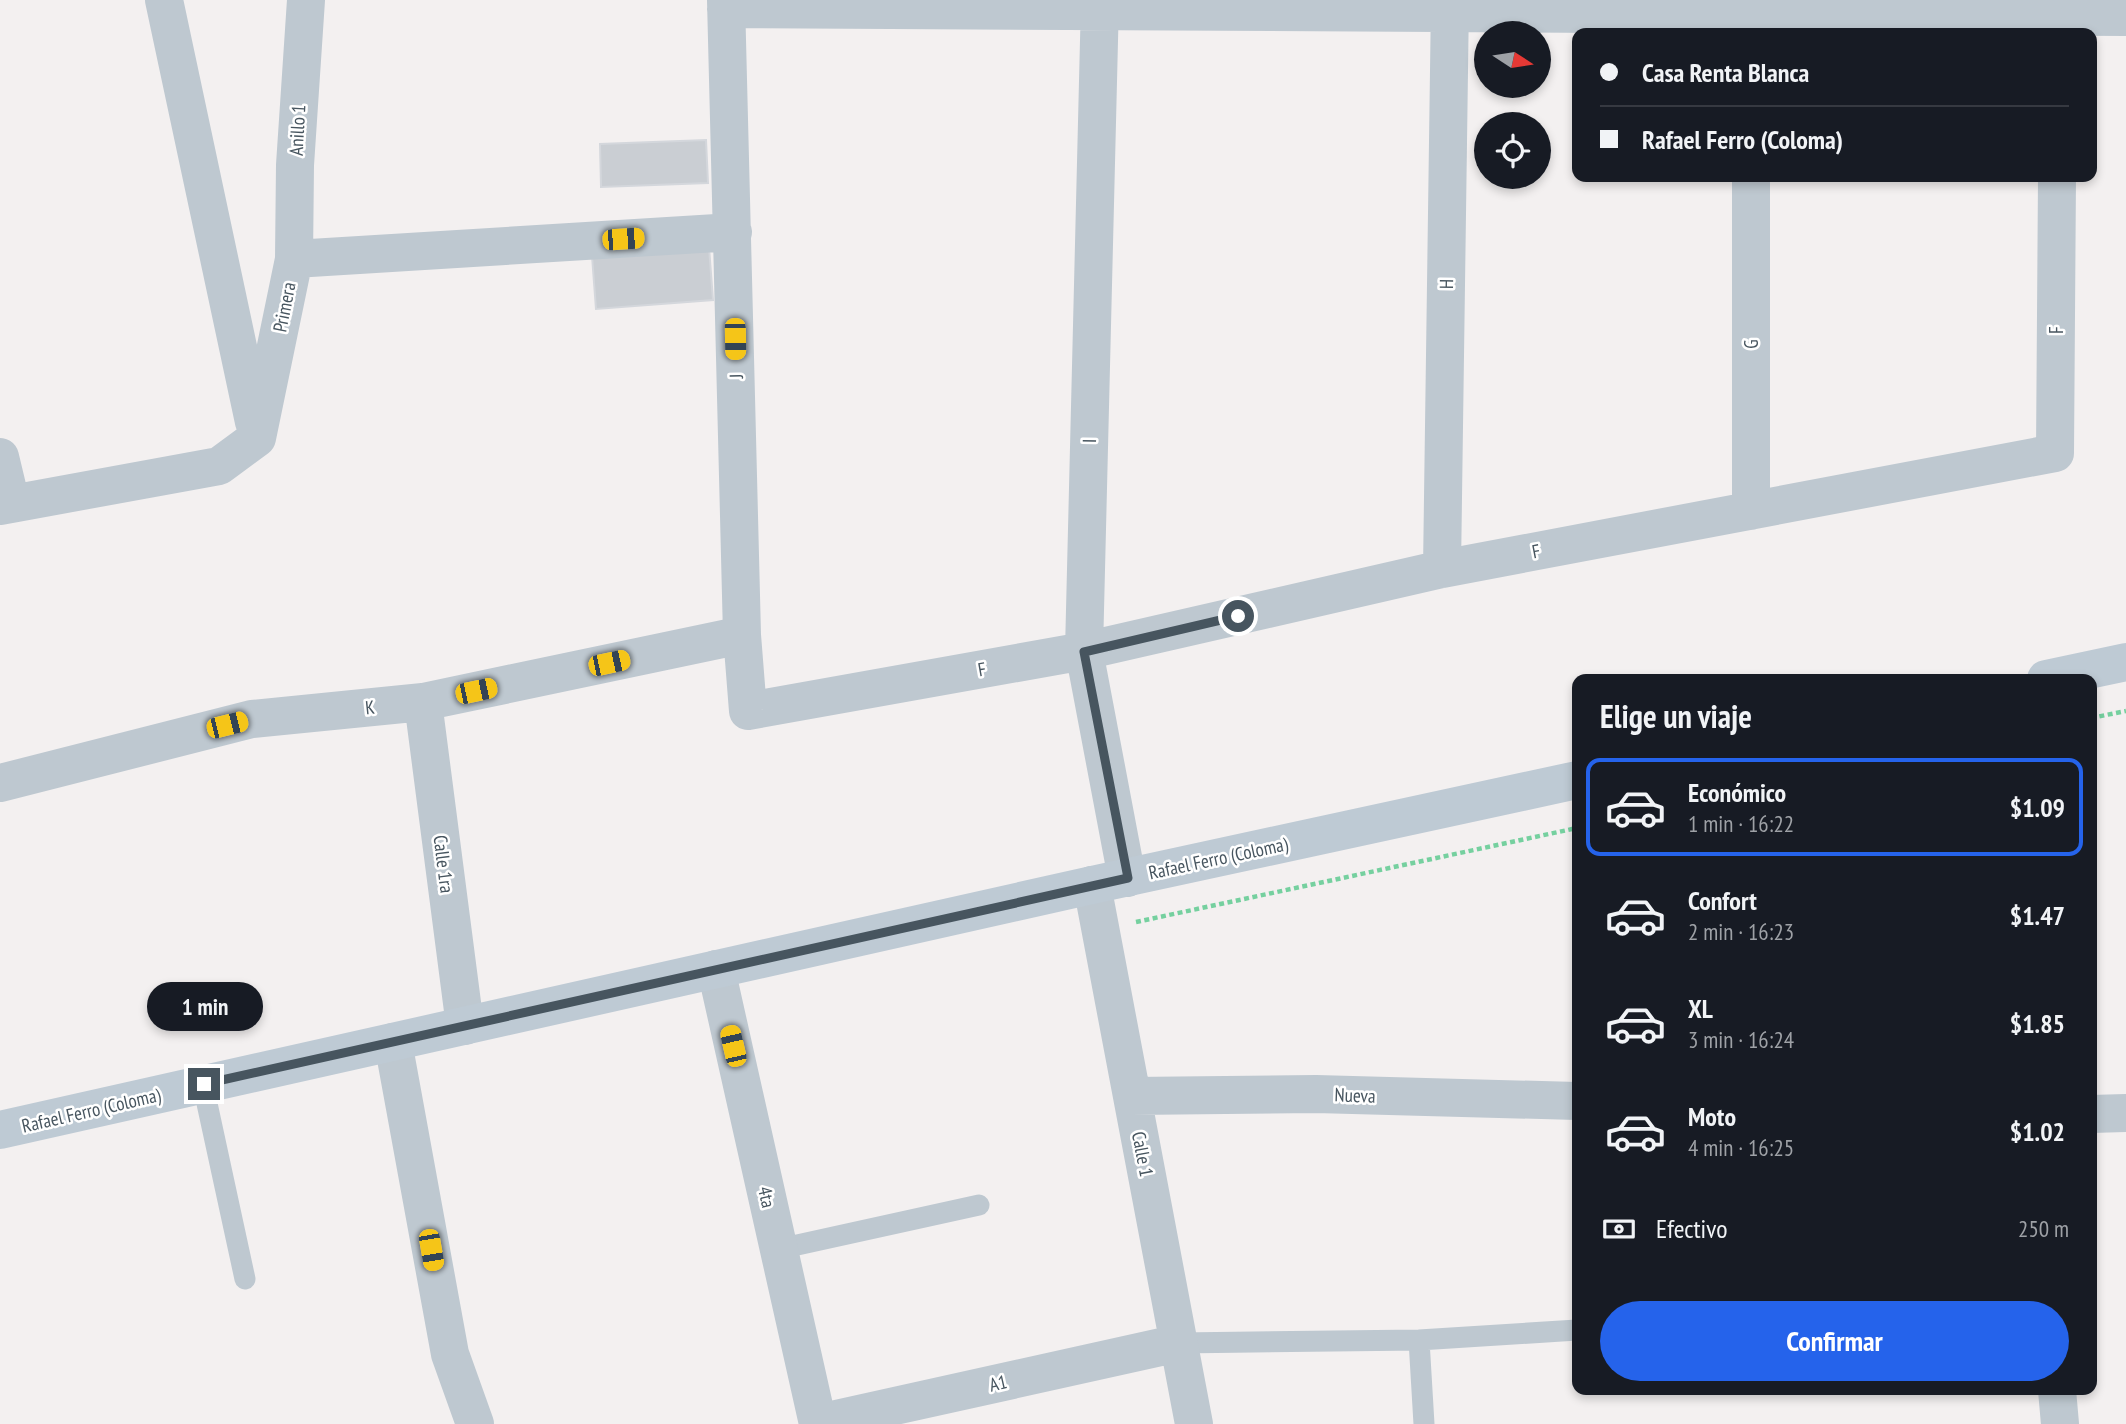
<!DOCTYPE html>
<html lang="es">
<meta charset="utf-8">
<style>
body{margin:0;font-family:"PT Sans Narrow",sans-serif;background:#242831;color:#f1f3f6;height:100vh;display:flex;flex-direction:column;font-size:26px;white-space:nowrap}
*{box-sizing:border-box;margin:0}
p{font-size:23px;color:#9ea1a6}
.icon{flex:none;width:38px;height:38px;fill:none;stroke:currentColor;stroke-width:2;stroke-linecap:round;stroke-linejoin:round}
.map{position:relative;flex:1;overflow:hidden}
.details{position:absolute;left:1572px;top:674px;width:525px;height:721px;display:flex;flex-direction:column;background:#171b24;border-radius:14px;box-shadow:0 4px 10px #0003}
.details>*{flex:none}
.top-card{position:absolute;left:1572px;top:28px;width:525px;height:154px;border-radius:14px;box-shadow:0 4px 10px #0003;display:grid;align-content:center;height:154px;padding:0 28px;background:#171b24}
.needle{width:46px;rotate:102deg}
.buttons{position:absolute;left:1474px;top:21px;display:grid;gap:14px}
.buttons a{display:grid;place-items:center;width:77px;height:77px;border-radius:50%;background:#171b24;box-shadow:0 4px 10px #0003;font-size:35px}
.end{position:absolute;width:32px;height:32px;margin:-16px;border:9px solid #47555f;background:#fff;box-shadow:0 0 0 4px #fff}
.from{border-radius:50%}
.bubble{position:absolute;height:49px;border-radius:24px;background:#171b24;box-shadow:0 4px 10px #0003;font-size:23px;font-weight:800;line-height:49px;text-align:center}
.car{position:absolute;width:21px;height:42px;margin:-21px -10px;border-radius:9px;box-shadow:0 0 5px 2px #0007;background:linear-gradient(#f5c518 24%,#345 0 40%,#f5c518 0 76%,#345 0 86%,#f5c518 0)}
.top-card b{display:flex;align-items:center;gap:24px;height:66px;font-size:26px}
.top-card b+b{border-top:2px solid #363941}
.top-card i{width:18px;height:18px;background:#f1f3f6}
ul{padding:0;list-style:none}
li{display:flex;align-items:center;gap:21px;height:98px;margin:0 14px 10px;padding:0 14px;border:4px solid transparent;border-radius:14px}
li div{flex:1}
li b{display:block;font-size:26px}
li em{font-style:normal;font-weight:800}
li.on{border-color:#2563eb}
li>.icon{width:63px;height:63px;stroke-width:1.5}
h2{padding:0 28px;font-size:32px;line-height:84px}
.pay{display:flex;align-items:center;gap:18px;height:77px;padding:0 28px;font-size:26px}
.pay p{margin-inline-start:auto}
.action{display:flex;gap:14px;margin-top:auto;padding:14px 28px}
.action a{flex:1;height:80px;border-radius:42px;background:#2563eb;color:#fff;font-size:28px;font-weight:800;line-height:80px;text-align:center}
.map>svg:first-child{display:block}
.building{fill:#caced3;stroke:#d4d7dc;stroke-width:2}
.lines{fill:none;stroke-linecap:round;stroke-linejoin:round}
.path{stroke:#75d09f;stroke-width:4.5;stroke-dasharray:5 3.5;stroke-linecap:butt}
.lane{stroke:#bec8d0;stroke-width:21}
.street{stroke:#bec8d0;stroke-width:38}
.secondary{stroke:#becad4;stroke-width:38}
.route{stroke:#47555f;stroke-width:9}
.labels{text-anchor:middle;stroke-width:5;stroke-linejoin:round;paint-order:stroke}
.street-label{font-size:19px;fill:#47555f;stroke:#fff}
</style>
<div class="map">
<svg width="2126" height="1424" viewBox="0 0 2126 1424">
<rect width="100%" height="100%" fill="#f3f0f0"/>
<!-- building -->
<path class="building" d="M706,140L708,183L601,187L600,144Z
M709,247L713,300L596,309L592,256Z"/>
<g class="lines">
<!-- path -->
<path class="path" d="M2091,718L2126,711
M1136,922L1577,828"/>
<!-- lane -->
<path class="lane" d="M203,1085L245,1279
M779,1249L979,1205
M1419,1340L1424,1424
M1179,1343L1419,1340L1577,1330"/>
<!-- street -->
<path class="street" d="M164,0L254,422
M726,0L742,635L748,711L1084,651L1442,569L2055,453L2057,177
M1100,0L1084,651L1127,878
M726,9L2126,17
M294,259L733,232
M0,457L11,503
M0,506L219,466L257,438L294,259L295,165L306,0
M1751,511V177
M1442,569L1450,0
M423,702L465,1026
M0,783L252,719L423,702L742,635
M1092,885L1194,1424
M716,969L818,1424
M393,1042L450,1354L475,1424
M1132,1096L1316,1094L1577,1101
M2091,1114L2126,1113
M2057,1390L2060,1424
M818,1423L1179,1343"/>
<!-- secondary -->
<path class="secondary" d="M2046,679L2126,662
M0,1130L1092,885L1577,780"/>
</g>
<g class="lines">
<!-- route -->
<path class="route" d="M204,1084L1128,878L1084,652L1238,616"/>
</g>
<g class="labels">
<!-- street labels -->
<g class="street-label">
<text transform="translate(297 130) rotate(-87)" y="7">Anillo 1</text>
<text transform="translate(1446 284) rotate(-89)" y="7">H</text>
<text transform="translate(284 307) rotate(-79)" y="7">Primera</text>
<text transform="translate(2056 330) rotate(-90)" y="7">F</text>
<text transform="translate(1751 344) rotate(-90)" y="7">G</text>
<text transform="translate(736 376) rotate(-91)" y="7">J</text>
<text transform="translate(1089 441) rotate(-89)" y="7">I</text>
<text transform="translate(1536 551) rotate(-11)" y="7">F</text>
<text transform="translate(982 669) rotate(-10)" y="7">F</text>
<text transform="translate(370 707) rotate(-6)" y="7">K</text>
<text transform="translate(1218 858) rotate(-12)" y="7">Rafael Ferro (Coloma)</text>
<text transform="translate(444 864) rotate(83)" y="7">Calle 1ra</text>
<text transform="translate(1355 1095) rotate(2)" y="7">Nueva</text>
<text transform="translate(91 1110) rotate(-13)" y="7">Rafael Ferro (Coloma)</text>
<text transform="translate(1143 1154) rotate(79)" y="7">Calle 1</text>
<text transform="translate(767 1197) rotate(77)" y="7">4ta</text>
<text transform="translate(998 1383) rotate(-13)" y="7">A1</text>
</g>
</g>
</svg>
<div class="buttons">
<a><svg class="needle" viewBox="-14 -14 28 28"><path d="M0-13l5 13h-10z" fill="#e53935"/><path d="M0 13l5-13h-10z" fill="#9ea1a6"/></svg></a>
<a><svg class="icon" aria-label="locate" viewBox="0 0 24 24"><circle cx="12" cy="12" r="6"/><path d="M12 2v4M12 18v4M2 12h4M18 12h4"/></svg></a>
</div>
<i class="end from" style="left:1238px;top:616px"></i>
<i class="end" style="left:204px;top:1084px"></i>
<div class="bubble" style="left:147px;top:982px;width:116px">1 min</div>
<i class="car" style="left:623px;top:239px;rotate:86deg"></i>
<i class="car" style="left:735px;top:339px;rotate:179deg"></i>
<i class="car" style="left:609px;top:663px;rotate:78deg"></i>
<i class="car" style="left:476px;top:691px;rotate:78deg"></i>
<i class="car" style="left:227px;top:725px;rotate:76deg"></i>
<i class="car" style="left:733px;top:1046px;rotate:347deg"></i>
<i class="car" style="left:431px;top:1250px;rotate:170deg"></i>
<div class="top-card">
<b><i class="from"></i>Casa Renta Blanca</b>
<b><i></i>Rafael Ferro (Coloma)</b>
</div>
<section class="details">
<h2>Elige un viaje</h2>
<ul>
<li class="on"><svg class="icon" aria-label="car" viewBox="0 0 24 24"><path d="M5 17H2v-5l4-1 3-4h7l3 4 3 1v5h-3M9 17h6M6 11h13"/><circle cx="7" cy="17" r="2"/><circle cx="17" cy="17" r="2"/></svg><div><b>Económico</b><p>1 min · 16:22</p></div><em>$1.09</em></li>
<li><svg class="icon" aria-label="car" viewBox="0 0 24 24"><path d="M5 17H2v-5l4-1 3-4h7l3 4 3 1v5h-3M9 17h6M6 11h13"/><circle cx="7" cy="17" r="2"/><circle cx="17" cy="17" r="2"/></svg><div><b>Confort</b><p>2 min · 16:23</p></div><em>$1.47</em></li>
<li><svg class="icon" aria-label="car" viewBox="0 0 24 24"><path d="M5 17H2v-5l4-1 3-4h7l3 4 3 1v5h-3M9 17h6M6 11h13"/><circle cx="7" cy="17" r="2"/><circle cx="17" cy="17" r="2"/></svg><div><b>XL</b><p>3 min · 16:24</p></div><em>$1.85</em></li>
<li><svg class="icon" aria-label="car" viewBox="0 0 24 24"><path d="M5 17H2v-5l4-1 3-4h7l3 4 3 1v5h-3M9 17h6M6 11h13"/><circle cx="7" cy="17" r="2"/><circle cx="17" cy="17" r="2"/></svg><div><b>Moto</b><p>4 min · 16:25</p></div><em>$1.02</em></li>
</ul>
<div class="pay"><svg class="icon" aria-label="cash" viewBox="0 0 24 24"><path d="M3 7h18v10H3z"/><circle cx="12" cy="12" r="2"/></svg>Efectivo<p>250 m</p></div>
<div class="action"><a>Confirmar</a></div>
</section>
</div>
